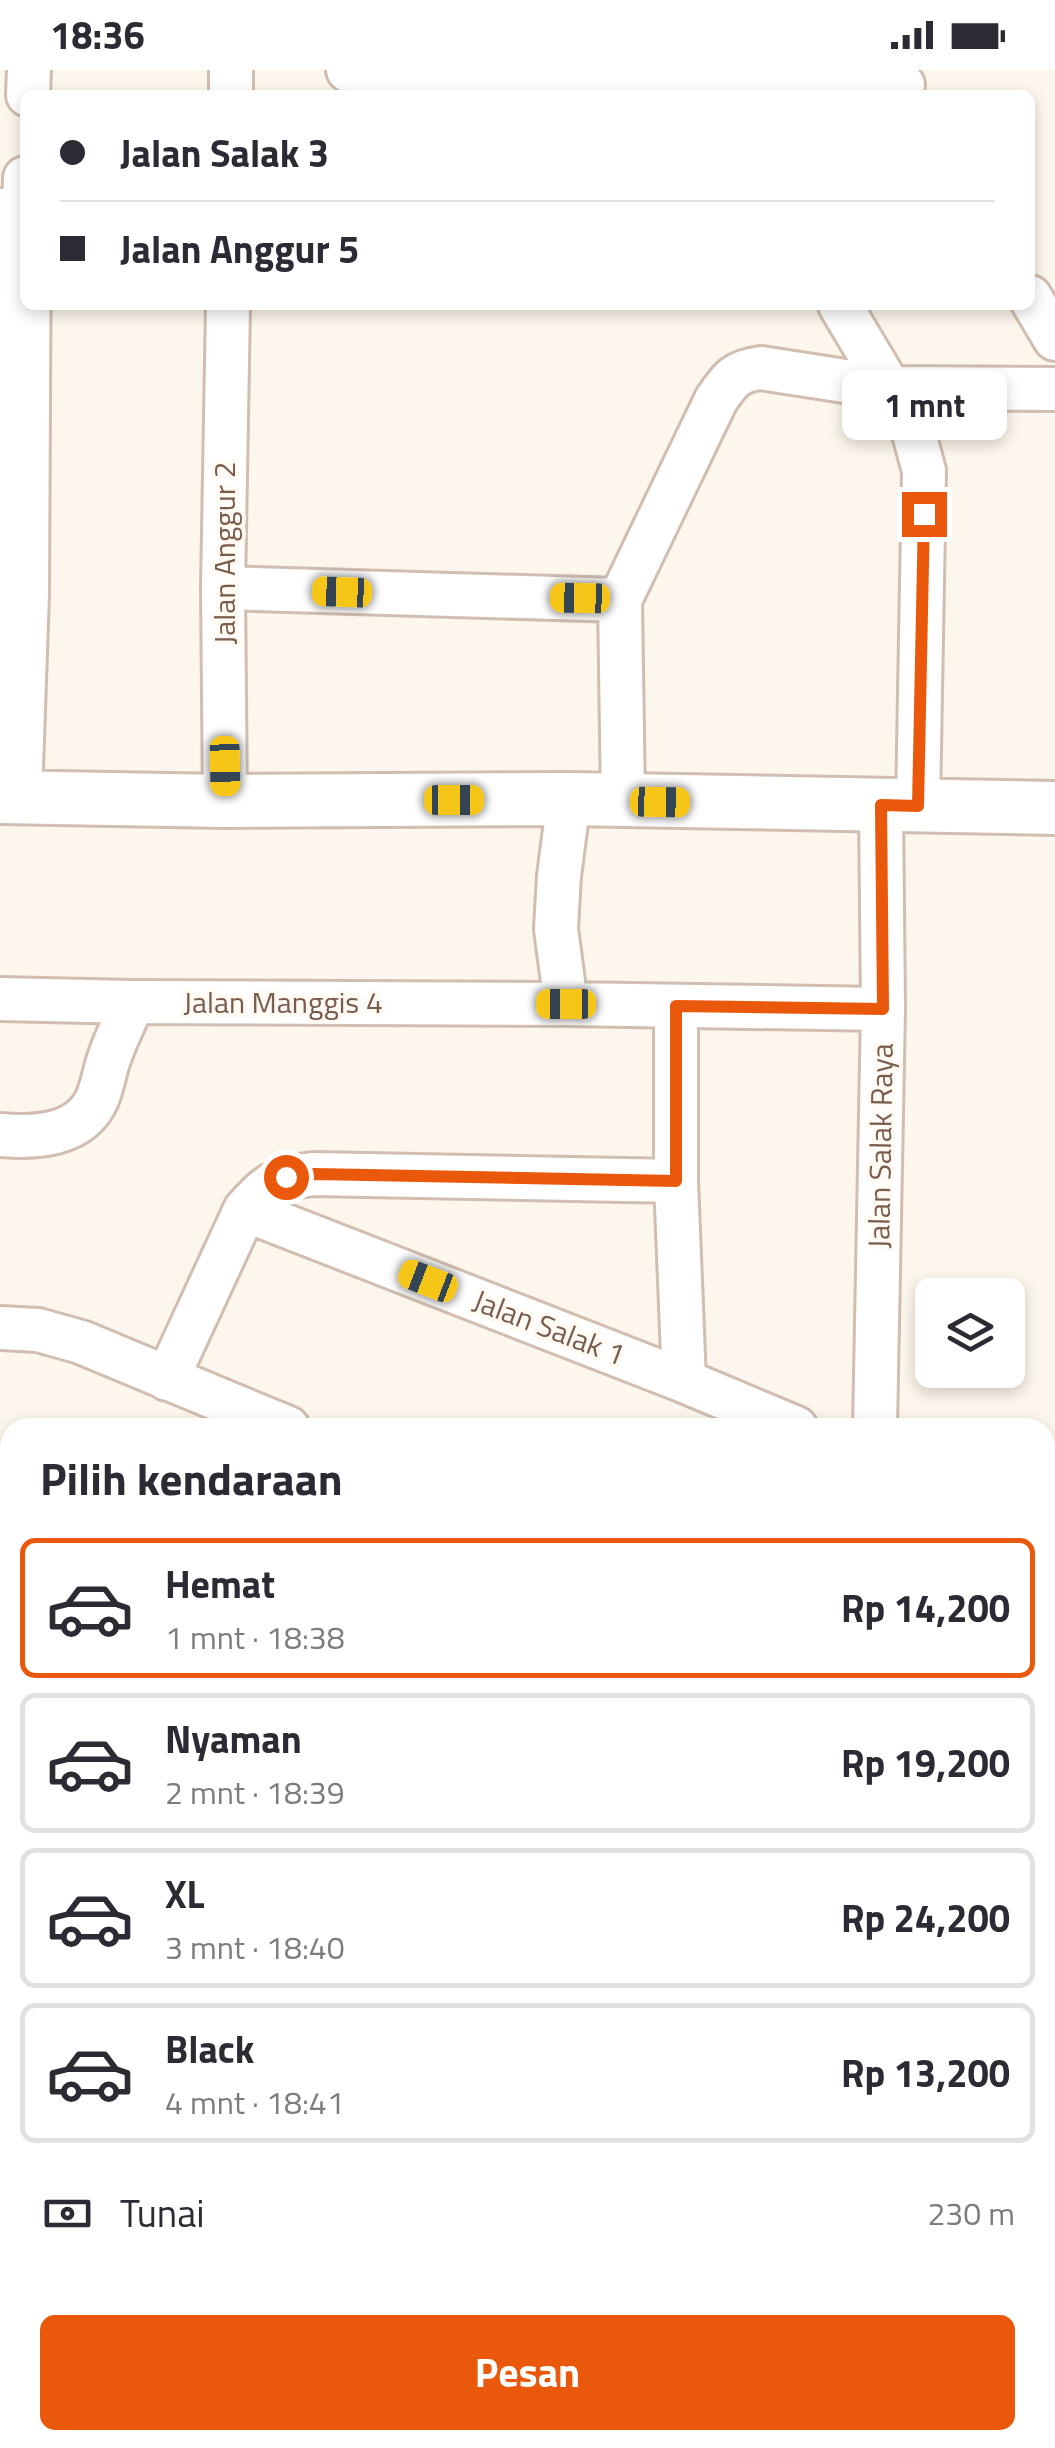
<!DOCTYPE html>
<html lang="id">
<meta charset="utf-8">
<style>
body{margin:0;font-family:"Titillium Web",sans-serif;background:#f7f7f7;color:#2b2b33;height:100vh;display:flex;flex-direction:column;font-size:38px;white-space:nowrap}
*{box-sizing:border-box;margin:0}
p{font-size:32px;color:#7c7c81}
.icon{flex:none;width:55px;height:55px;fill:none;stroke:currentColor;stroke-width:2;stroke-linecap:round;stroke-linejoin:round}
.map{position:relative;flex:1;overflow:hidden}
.details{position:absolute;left:0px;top:1348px;width:1055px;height:1032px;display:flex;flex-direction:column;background:#fff;border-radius:30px 30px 0 0;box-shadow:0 5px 15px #0003}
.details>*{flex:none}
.top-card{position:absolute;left:20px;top:20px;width:1015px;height:220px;border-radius:15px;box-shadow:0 5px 15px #0003;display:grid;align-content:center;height:220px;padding:0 40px;background:#fff}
.tools{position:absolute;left:915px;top:1208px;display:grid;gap:20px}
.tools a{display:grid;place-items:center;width:110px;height:110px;border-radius:15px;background:#fff;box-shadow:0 5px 15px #0003;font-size:50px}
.end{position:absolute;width:45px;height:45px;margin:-22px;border:12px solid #ea580c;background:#fff;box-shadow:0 0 0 5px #fff}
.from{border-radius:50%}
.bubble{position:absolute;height:70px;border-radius:15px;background:#fff;box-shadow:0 5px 15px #0003;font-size:32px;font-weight:700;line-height:70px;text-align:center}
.car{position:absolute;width:30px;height:60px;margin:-30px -15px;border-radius:12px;box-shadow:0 0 8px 2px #0007;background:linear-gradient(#f5c518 24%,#345 0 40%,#f5c518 0 76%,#345 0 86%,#f5c518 0)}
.top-card b{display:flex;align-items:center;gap:35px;height:95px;font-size:38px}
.top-card b+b{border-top:2px solid #e1e1e2}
.top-card i{width:25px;height:25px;background:#2b2b33}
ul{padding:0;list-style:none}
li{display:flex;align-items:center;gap:30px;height:140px;margin:0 20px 15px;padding:0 20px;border:5px solid #e1e1e2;border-radius:15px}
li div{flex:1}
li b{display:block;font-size:38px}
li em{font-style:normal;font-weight:700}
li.current{border-color:#ea580c}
li>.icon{width:90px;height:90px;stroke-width:1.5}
h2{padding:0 40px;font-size:45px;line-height:120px}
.pay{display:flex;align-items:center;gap:25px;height:110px;padding:0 40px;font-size:38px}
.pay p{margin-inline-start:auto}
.cta{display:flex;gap:20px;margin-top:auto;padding:20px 40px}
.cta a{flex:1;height:115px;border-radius:15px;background:#ea580c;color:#fff;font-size:40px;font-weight:700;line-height:115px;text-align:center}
.status{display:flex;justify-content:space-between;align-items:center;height:70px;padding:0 50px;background:#fff;direction:ltr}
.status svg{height:28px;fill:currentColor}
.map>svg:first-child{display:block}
.green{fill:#d8ecc9}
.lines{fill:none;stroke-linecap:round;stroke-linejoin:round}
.minor-casing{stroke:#d1beb0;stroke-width:48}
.tertiary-casing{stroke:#d1beb0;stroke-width:58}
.minor{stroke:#fff;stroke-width:42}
.tertiary{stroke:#fff;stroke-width:52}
.route{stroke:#ea580c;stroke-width:12}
.labels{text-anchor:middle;stroke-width:8;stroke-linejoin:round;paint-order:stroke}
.street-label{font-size:30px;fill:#7a5c4d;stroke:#fffaf3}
</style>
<div class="status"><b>18:36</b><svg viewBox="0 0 49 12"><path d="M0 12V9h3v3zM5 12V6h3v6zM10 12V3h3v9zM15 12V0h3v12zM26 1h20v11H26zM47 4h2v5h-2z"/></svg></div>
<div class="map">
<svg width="1055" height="2378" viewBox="0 0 1055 2378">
<rect width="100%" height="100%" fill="#fdf6ec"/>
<!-- green -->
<path class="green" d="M0,1472H10V1667L0,1666Z"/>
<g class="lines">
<!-- minor casing -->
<g class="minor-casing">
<path id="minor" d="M348,0L354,4L458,14L617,13L709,16L903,15
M28,25L29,0
M231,25V0
M24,145L25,108
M1030,227L1055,269
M840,235L912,356L924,401L918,735
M223,518L620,530
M225,731L223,518L228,235
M623,731L620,530L716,330C730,309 736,301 761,298L890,318L1055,319
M0,929L133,932L566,934L883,939
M566,934L556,859L559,806L569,729
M676,936V1111L684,1311
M0,1065C36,1068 80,1066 97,1029C103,1015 105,998 111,983C117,966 126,949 133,932
M245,1140L684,1311L796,1358
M0,1258L38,1260L81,1272L288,1358
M167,1309L245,1140C270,1112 277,1108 314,1104L676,1111
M875,1358L883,939L881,735
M0,1455H10
M0,1678L10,1679
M0,1829H10
M0,2017H10
M1045,2227L1055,2229
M844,2378L845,2370"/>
</g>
<!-- tertiary casing -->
<g class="tertiary-casing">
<path id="tertiary" d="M0,145H24L22,524L15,727
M0,727L225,731L569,729L1055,738"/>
</g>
<!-- minor -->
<use href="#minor" class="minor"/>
<!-- tertiary -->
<use href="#tertiary" class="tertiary"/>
</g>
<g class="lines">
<!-- route -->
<path class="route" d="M286,1107L314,1104L676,1111V936L883,939L881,735L918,736L924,444"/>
</g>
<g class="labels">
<!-- street labels -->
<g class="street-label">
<text transform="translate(225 483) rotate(-90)" y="10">Jalan Anggur 2</text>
<text x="283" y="943">Jalan Manggis 4</text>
<text transform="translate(881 1076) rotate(-89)" y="10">Jalan Salak Raya</text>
<text transform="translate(549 1258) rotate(21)" y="10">Jalan Salak 1</text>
</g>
</g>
</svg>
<div class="tools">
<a><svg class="icon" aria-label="layers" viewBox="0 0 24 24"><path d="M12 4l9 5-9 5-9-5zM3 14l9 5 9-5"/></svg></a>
</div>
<i class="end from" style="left:286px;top:1107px"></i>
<i class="end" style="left:924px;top:444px"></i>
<div class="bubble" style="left:842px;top:300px;width:165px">1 mnt</div>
<i class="car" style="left:342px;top:522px;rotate:272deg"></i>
<i class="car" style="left:580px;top:528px;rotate:271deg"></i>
<i class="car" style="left:225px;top:696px;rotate:179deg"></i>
<i class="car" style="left:454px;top:730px;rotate:90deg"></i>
<i class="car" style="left:660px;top:732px;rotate:91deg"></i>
<i class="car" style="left:566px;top:934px;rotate:270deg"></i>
<i class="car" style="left:428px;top:1211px;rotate:291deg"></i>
<div class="top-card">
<b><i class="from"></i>Jalan Salak 3</b>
<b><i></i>Jalan Anggur 5</b>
</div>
<section class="details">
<h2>Pilih kendaraan</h2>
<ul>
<li class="current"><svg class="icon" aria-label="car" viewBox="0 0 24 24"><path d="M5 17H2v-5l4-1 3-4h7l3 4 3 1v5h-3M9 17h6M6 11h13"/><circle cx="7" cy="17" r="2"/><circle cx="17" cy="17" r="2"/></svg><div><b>Hemat</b><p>1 mnt · 18:38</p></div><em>Rp 14,200</em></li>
<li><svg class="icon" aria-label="car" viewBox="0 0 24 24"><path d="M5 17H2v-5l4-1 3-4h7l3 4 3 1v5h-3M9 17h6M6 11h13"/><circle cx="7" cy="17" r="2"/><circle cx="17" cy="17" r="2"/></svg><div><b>Nyaman</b><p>2 mnt · 18:39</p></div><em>Rp 19,200</em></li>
<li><svg class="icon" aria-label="car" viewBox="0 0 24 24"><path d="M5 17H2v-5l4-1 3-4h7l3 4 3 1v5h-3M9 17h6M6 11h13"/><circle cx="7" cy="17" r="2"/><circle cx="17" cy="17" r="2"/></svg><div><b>XL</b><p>3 mnt · 18:40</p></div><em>Rp 24,200</em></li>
<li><svg class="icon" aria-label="car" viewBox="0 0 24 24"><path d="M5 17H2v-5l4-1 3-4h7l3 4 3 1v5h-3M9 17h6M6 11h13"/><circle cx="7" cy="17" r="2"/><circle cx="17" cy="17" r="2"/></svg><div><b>Black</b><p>4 mnt · 18:41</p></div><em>Rp 13,200</em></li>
</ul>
<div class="pay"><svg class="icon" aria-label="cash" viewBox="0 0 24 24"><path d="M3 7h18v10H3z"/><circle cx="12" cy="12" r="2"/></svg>Tunai<p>230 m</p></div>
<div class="cta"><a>Pesan</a></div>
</section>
</div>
